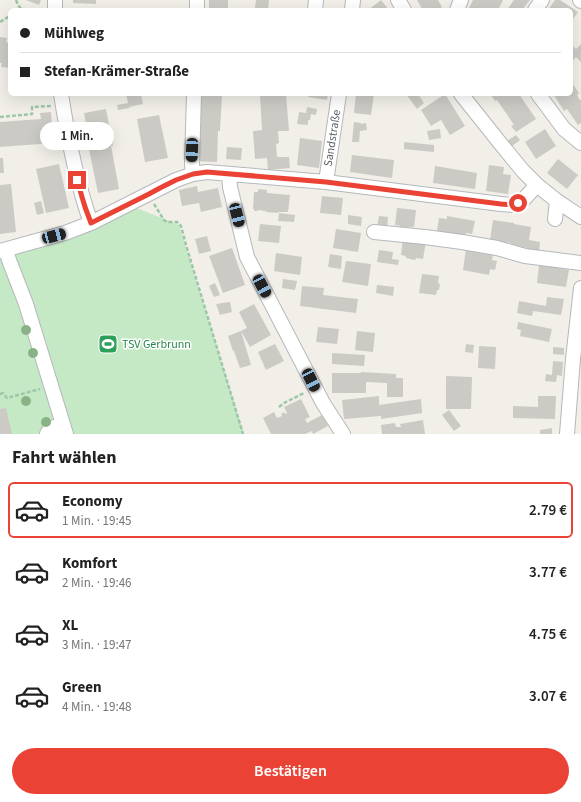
<!DOCTYPE html>
<html lang="de">
<meta charset="utf-8">
<style>
body{margin:0;font-family:"Source Sans 3",sans-serif;background:#f2f2f2;color:#222;height:100vh;display:flex;flex-direction:column;font-size:15px;white-space:nowrap}
*{box-sizing:border-box;margin:0}
p{font-size:13px;color:#767676}
.icon{flex:none;width:22px;height:22px;fill:none;stroke:currentColor;stroke-width:2;stroke-linecap:round;stroke-linejoin:round}
.map{position:relative;height:434px;overflow:hidden}
.details{display:flex;flex-direction:column;background:#fff;flex:1}
.details>*{flex:none}
.top-card{position:absolute;left:8px;top:8px;width:565px;height:88px;border-radius:6px;box-shadow:0 4px 16px #0002;display:grid;align-content:center;height:88px;padding:0 12px;background:#fff}
.end{position:absolute;width:18px;height:18px;margin:-9px;border:5px solid #ea4335;background:#fff;box-shadow:0 0 0 2px #fff}
.from{border-radius:50%}
.bubble{position:absolute;height:28px;border-radius:14px;background:#fff;box-shadow:0 4px 16px #0002;font-size:13px;font-weight:600;line-height:28px;text-align:center}
.car{position:absolute;width:12px;height:24px;margin:-12px -6px;border-radius:5px;box-shadow:0 0 3px 1px #0007;background:linear-gradient(#222 24%,#8ab4d8 0 40%,#222 0 76%,#8ab4d8 0 86%,#222 0)}
.top-card b{display:flex;align-items:center;gap:14px;height:38px;font-size:15px}
.top-card b+b{border-top:1px solid #e0e0e0}
.top-card i{width:10px;height:10px;background:#222}
ul{padding:0;list-style:none}
li{display:flex;align-items:center;gap:12px;height:56px;margin:0 8px 6px;padding:0 4px;border:2px solid transparent;border-radius:6px}
li div{flex:1}
li b{display:block;font-size:15px}
li em{font-style:normal;font-weight:600}
li.current{border-color:#ea4335}
li>.icon{width:36px;height:36px;stroke-width:1.5}
h2{padding:0 12px;font-size:18px;line-height:48px}
.action{display:flex;gap:8px;margin-top:auto;padding:8px 12px}
.action a{flex:1;height:46px;border-radius:24px;background:#ea4335;color:#fff;font-size:16px;font-weight:600;line-height:46px;text-align:center}
.map>svg:first-child{display:block}
.green{fill:#c5e8c5}
.building{fill:#cccac5}
.lines{fill:none;stroke-linecap:round;stroke-linejoin:round}
.minor-casing{stroke:#b5b8bc;stroke-width:16}
.path{stroke:#9cc7a9;stroke-width:2.5;stroke-dasharray:4 2;stroke-linecap:butt}
.minor{stroke:#fff;stroke-width:14}
.tree{fill:#89b387}
.route{stroke:#ea4335;stroke-width:5}
.labels{text-anchor:middle;stroke-width:3;stroke-linejoin:round;paint-order:stroke}
.street-label{font-size:12px;fill:#5f6368;stroke:#fff}
.leisure-label{font-size:12px;fill:#27864d;stroke:#fff;text-anchor:start}
</style>
<div class="map">
<svg width="581" height="434" viewBox="0 0 581 434">
<rect width="100%" height="100%" fill="#f1efe8"/>
<!-- green -->
<path class="green" d="M134,207L179,225L244,434H0V253Z"/>
<!-- building -->
<path class="building" d="M26,0H41L39,5Z
M73,0H96V4L73,3Z
M209,0H228V10H209Z
M256,0H269L268,10L255,8Z
M381,0L389,10H368Z
M417,0H438L442,7L437,10H423Z
M473,0H503L498,10H468Z
M514,0H530L522,10H507Z
M555,0H560L578,12L571,22V10H548Z
M291,8L292,10H281V9Z
M0,37L7,38L6,42L10,43V68L1,67L2,63H0Z
M571,44L576,49L581,44V62L576,57L571,62Z
M571,83H572L579,93L577,95L580,100H581V123L578,125L567,109L564,111L554,95L555,94H571Z
M126,94H141L143,104L129,107L130,108L118,110L117,105L128,103Z
M198,94L222,95L220,131H218L217,162L193,161Z
M260,94H286L289,131H278L279,143L276,144L277,157H289L290,168L268,170L267,158L255,159L253,131L262,130Z
M309,94H328L327,100L308,97Z
M356,94H374L371,115L354,113Z
M406,94H418L424,103L417,109Z
M445,94L465,126L450,135L441,120L431,126L421,110Z
M492,94H519L536,119L516,132L511,126L514,125L497,100L495,101L491,95Z
M307,107L317,109L316,115L311,114L310,120H308V125L297,124L299,112L306,113Z
M106,109L113,146H111L119,189L98,193L87,140H89L84,113Z
M51,112L53,143L0,147V122L41,119L40,113Z
M159,115L168,158L145,162L137,119Z
M354,122L361,123V124L366,123L367,130L360,131L359,142H352Z
M440,129L441,138L429,140L427,131Z
M545,129L556,146L536,159L525,142Z
M516,135L520,140L511,147L507,141Z
M300,138L322,141L319,168L297,165Z
M404,142L434,145V152L404,149Z
M227,147L242,148L241,160L226,159Z
M352,155L394,160L392,178L350,172Z
M0,158H3L4,173H0Z
M558,159L578,175L567,189L547,173Z
M59,164L69,208L46,213L36,169Z
M489,165L504,167L503,174L511,175L508,194L486,191Z
M435,166L477,173L475,189L433,183Z
M11,184L16,232L0,234V185Z
M197,186L198,192L218,188L222,207L201,212L199,203L182,206L179,190Z
M258,189L267,190V193L290,195L288,212H278V213L266,212V211L258,210V211H254V209H253L254,192H258Z
M322,196L343,198L341,215L320,213Z
M41,201L44,213L37,215L34,203Z
M397,208L416,210L414,227H400V226L395,225Z
M279,213L295,215L294,222L278,221Z
M348,215L362,217L361,226L348,224Z
M379,216L388,217L387,229L377,227Z
M447,216L475,221L472,234L466,233L465,237H436L439,218L447,219Z
M493,220L514,223V224L531,227L529,240L540,242L539,252L527,251L528,248L511,246V243L490,240Z
M260,224L281,226L279,243L258,241Z
M336,229L361,233L358,252L333,248Z
M207,236L211,251L199,254L195,239Z
M403,238L426,242L423,259L416,258L415,260L406,258V256L401,255Z
M232,248L245,285L223,293L209,256Z
M466,249L493,254L492,260L497,261L495,270L490,269L489,275L463,270Z
M379,250L393,252L392,259L399,260L398,265L377,262Z
M276,253L302,257L300,275L274,271Z
M330,254L342,256L341,269L328,267Z
M346,261L371,264L368,286L342,282Z
M539,265L551,267V265L558,266V268L569,270L566,287L537,283Z
M422,274L439,276L438,283L440,284L439,290H437L436,295L419,293Z
M283,279L297,281L295,290L282,288Z
M215,283L220,295L214,297L209,286Z
M377,285L394,287L393,296L376,293Z
M302,286L324,288L323,295L358,299L356,313L300,306Z
M547,297L564,299L561,315L533,311L532,316L517,313L519,301L546,306Z
M230,302L232,312L220,315L216,304Z
M254,304L271,335L250,347L241,331L247,328L239,312Z
M518,322L552,329L549,342L520,336L521,330L517,329Z
M318,327L339,329L337,344L316,342Z
M241,331L251,365L240,368L234,351H233L228,336Z
M357,331L375,333L373,352L355,350Z
M275,344L284,361L266,370L258,352Z
M466,344L474,345L473,353L465,352Z
M479,346L496,347L495,369L478,368Z
M553,347L564,348V355L553,354Z
M332,353L365,355L364,366L332,364Z
M553,361L563,362L562,376L557,375L556,382L545,381L546,374L552,375Z
M361,372L396,374V378H403V397H387V383L366,382V393H332V373H361Z
M446,376L472,377L471,409H446Z
M379,396V405L421,399L422,413L381,419V416L344,419L342,400Z
M538,396H556L555,419L513,418V406L538,407Z
M301,399L310,417L305,419L307,423L322,415L328,426L313,434L312,431L305,434H271L263,418L274,412L277,418L282,416L281,414L284,412L285,414L287,413L284,407Z
M6,408L12,434H0V409Z
M449,410L461,426L454,431L442,415Z
M423,420L425,434H382L381,425L395,423L396,427H401L400,424Z
M552,428V434H540V430Z"/>
<g class="lines">
<!-- minor casing -->
<g class="minor-casing">
<path id="minor" d="M55,0V10
M398,0L404,10
M580,0L581,1
M197,10V0
M315,10L316,0
M352,10L353,0
M457,10L461,0
M535,10L542,0
M61,94C68,139 76,181 91,223
M461,94L500,143L523,171L537,185L557,201L581,217
M538,94L564,129L581,143
M193,174L192,164L194,94
M229,174L230,187L247,257L323,403L343,434
M326,182L339,94
M555,219L557,201
M374,232L425,237L462,242L497,248L525,256L581,263
M6,250L9,260L26,304L66,434
M0,251L65,233L91,223L176,180L193,174L207,172L326,182L501,204L514,205L523,200L537,185
M47,434L48,432L62,422
M567,434L573,359L581,288"/>
</g>
<!-- path -->
<path class="path" d="M16,0L18,5L22,10
M0,22L10,16
M0,117L32,114V107L51,106
M154,204L164,220L167,222H177L181,226L186,245L243,434
M0,394L3,393L7,398L40,389
M279,407L284,403L304,393"/>
<!-- minor -->
<use href="#minor" class="minor"/>
</g>
<!-- trees -->
<g class="tree">
<circle cx="26" cy="330" r="5"/>
<circle cx="33" cy="353" r="5"/>
<circle cx="26" cy="401" r="5"/>
<circle cx="46" cy="422" r="5"/>
</g>
<g class="lines">
<!-- route -->
<path class="route" d="M77,180L85,207L91,223L149,194L160,188L176,180L193,174L207,172L326,182L501,204L514,205L518,203"/>
</g>
<!-- icons -->
<defs>
<g id="stadium-square" transform="scale(1)"><rect x="-9" y="-9" width="18" height="18" rx="4" fill="#2e9e5b" stroke="#fff"/><path d="M0-5a6.5 5 0 1 0 0 10a6.5 5 0 1 0 0-10ZM-3.5-1.8h7v3.6h-7Z" fill="#fff"/></g>
</defs>
<g fill-rule="evenodd">
<use href="#stadium-square" x="108" y="344"/>
</g>
<g class="labels">
<!-- street labels -->
<g class="street-label">
<text transform="translate(332 138) rotate(-81)" y="4">Sandstraße</text>
</g>
<!-- leisure labels -->
<g class="leisure-label">
<text x="122" y="348">TSV Gerbrunn</text>
</g>
</g>
</svg>
<i class="end from" style="left:518px;top:203px"></i>
<i class="end" style="left:77px;top:180px"></i>
<div class="bubble" style="left:40px;top:122px;width:74px">1 Min.</div>
<i class="car" style="left:192px;top:150px;rotate:182deg"></i>
<i class="car" style="left:237px;top:215px;rotate:166deg"></i>
<i class="car" style="left:54px;top:236px;rotate:75deg"></i>
<i class="car" style="left:262px;top:286px;rotate:152deg"></i>
<i class="car" style="left:311px;top:380px;rotate:154deg"></i>
<div class="top-card">
<b><i class="from"></i>Mühlweg</b>
<b><i></i>Stefan-Krämer-Straße</b>
</div>
</div>
<section class="details">
<h2>Fahrt wählen</h2>
<ul>
<li class="current"><svg class="icon" aria-label="car" viewBox="0 0 24 24"><path d="M5 17H2v-5l4-1 3-4h7l3 4 3 1v5h-3M9 17h6M6 11h13"/><circle cx="7" cy="17" r="2"/><circle cx="17" cy="17" r="2"/></svg><div><b>Economy</b><p>1 Min. · 19:45</p></div><em>2.79 €</em></li>
<li><svg class="icon" aria-label="car" viewBox="0 0 24 24"><path d="M5 17H2v-5l4-1 3-4h7l3 4 3 1v5h-3M9 17h6M6 11h13"/><circle cx="7" cy="17" r="2"/><circle cx="17" cy="17" r="2"/></svg><div><b>Komfort</b><p>2 Min. · 19:46</p></div><em>3.77 €</em></li>
<li><svg class="icon" aria-label="car" viewBox="0 0 24 24"><path d="M5 17H2v-5l4-1 3-4h7l3 4 3 1v5h-3M9 17h6M6 11h13"/><circle cx="7" cy="17" r="2"/><circle cx="17" cy="17" r="2"/></svg><div><b>XL</b><p>3 Min. · 19:47</p></div><em>4.75 €</em></li>
<li><svg class="icon" aria-label="car" viewBox="0 0 24 24"><path d="M5 17H2v-5l4-1 3-4h7l3 4 3 1v5h-3M9 17h6M6 11h13"/><circle cx="7" cy="17" r="2"/><circle cx="17" cy="17" r="2"/></svg><div><b>Green</b><p>4 Min. · 19:48</p></div><em>3.07 €</em></li>
</ul>
<div class="action"><a>Bestätigen</a></div>
</section>
